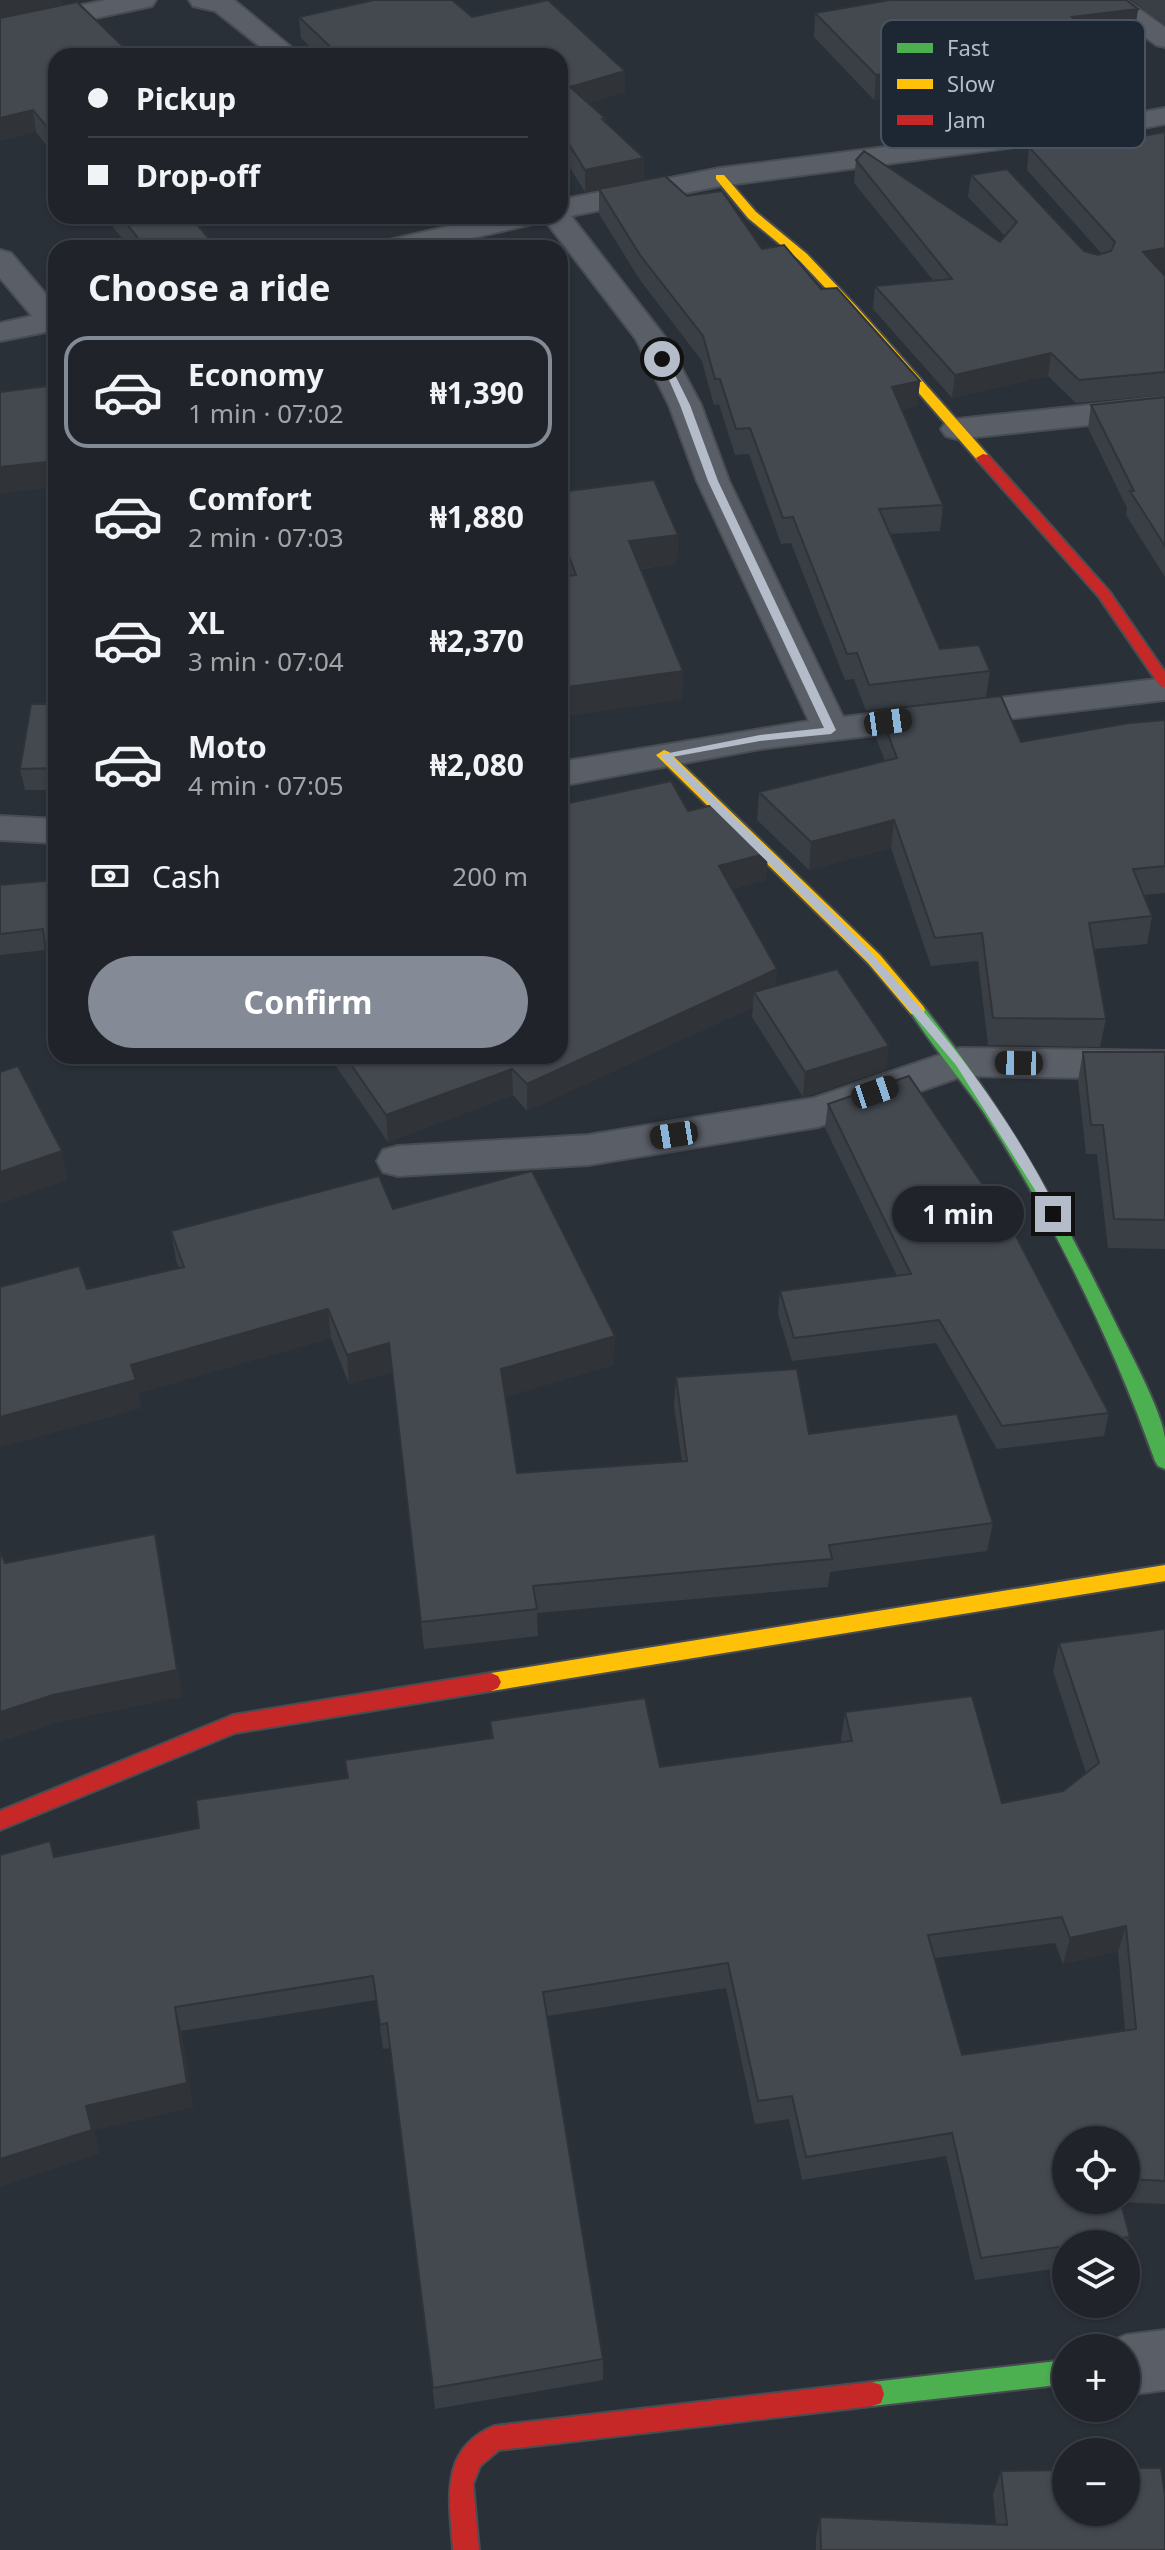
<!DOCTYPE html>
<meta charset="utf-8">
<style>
body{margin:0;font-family:"Noto Sans",sans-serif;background:#2d3036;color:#f1f3f6;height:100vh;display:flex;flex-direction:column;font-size:30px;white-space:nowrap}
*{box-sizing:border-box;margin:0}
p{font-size:26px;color:#a2a4a8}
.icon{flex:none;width:44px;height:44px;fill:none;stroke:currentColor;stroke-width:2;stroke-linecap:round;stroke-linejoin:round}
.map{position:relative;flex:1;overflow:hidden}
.drawer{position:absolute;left:48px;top:240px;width:520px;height:824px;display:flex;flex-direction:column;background:#20242a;border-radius:24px;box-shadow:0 2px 6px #0004,0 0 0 2px #3d4147}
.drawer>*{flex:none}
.hud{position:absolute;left:48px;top:48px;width:520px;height:176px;border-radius:24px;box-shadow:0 2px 6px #0004,0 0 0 2px #3d4147;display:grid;align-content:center;height:176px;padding:0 40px;background:#20242a}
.controls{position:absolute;left:1052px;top:2126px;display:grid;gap:16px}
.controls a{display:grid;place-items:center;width:88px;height:88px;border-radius:50%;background:#20242a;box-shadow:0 2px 6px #0004,0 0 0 2px #3d4147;font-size:40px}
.end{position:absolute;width:36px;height:36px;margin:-18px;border:10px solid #b4bcc9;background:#111;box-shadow:0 0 0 4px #111}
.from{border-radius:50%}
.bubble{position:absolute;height:56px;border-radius:28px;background:#20242a;box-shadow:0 2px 6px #0004,0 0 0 2px #3d4147;font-size:26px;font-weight:700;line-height:56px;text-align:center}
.car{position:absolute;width:24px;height:48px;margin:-24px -12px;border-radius:10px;box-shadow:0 0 6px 2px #0007;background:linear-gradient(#222 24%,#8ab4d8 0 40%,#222 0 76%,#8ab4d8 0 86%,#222 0)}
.hud b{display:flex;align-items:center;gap:28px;height:76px;font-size:30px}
.hud b+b{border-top:2px solid #3d4147}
.hud i{width:20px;height:20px;background:#f1f3f6}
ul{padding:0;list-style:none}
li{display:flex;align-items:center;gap:24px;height:112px;margin:0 16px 12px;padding:0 24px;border:4px solid transparent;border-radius:24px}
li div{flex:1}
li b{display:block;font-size:30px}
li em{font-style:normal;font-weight:700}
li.selected{border-color:#848b96}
li>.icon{width:72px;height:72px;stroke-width:1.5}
h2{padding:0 40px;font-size:36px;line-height:96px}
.pay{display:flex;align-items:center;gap:20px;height:88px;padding:0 40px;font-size:30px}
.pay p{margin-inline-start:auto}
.cta{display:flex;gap:16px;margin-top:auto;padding:16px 40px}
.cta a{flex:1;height:92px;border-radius:48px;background:#848b96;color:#fff;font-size:32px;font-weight:700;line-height:92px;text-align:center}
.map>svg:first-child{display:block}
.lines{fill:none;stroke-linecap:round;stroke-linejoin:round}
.street-casing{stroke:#484c53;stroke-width:4}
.fast-casing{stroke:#484c53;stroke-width:4}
.slow-casing{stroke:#484c53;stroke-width:4}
.jam-casing{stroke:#484c53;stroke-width:4}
.street{fill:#5a5e66;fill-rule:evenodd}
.fast{fill:#4caf50;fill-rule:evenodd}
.slow{fill:#ffc107;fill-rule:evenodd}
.jam{fill:#c62828;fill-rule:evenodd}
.wall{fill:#3a3f45;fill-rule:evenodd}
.shaded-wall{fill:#303338}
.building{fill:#444950;stroke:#303338;stroke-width:2;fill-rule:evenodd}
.route{fill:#b4bcc9}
.key{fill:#1d2633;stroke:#4a5360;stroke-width:2}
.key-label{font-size:22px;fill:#b4bcc9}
</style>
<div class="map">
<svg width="1165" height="2550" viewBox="0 0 1165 2550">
<rect width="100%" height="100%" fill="#2a3038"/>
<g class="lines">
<!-- street casing -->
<g class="street-casing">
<path id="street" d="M106,0H156L152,6L143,8L0,38V22Z
M189,0H234L302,56H272L215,11L193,6Z
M1096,0H1126L1165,27V47L1156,45Z
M1165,108V124L1105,135L720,186L571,216L665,337L701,405L729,481L843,717L1165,678V700L760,749L560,786V762L809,721L697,481L669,405L636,339L544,219L541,222L430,248H376L381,242L493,216H560V200L720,168L1105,119Z
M0,250L11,253L56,306V330L0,341V323L32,316L0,278Z
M1165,397V417L957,439L946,436L941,429L946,422L957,419Z
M0,816L56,819V843L0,840Z
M960,1048L1165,1051V1079L963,1076L818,1127L588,1165L398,1176L383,1172L377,1161L383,1150L398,1146L588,1135L814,1098Z
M1165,2330V2390L1126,2395V2348H1103L1105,2344L1126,2335Z"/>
</g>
<!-- fast casing -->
<g class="fast-casing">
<path id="fast" d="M917,1004L923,1006C1000,1103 1060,1209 1114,1320C1127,1347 1162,1411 1165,1438C1165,1448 1165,1459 1165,1469L1158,1466L1155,1461C1112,1341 1053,1220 984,1113C960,1078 932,1046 909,1010Z
M1066,2360V2384L872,2406L863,2403L860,2394L863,2385L872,2382Z"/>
</g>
<!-- slow casing -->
<g class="slow-casing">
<path id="slow" d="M716,175H724L756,212L807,254L857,307L988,455V461H978L849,313L799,260L748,218L716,179Z
M664,750L669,752L880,955L923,1006L925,1010L923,1014H911L868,963L659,758L656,755Z
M1165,1565V1581L491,1691L484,1688L481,1682L484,1676L491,1673Z"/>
</g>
<!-- jam casing -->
<g class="jam-casing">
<path id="jam" d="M983,454L988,455L1109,591L1165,672V687L1160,686L1099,597L978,461L976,458Z
M491,1673L498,1676L501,1682L498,1688L491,1691L235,1733L0,1830V1811L233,1715Z
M872,2382L881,2385L884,2394L881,2403L872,2406L499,2450L480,2466L473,2484L479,2550H453C450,2502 438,2449 494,2426Z"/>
</g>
<!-- street -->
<use href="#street" class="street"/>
<!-- fast -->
<use href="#fast" class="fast"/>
<!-- slow -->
<use href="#slow" class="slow"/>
<!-- jam -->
<use href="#jam" class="jam"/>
</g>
<!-- wall -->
<path class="wall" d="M0,0H62L63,5L56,56V157L36,132Z
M374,0H452L472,17L548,0L625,71V92L588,103L605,118V121L644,158V180L665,176L687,196L722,191L762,249L784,245L821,289L837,288L920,381L917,406L902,410L943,505L940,531L890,534L940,649L979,645L990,671L986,697L866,711L854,679L845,680L791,543L781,544L749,454L735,455L719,404L714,405L702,361L640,280L599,214V189L585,192L560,152V56H319L301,38L299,17Z
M1131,0H1165V26Z
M1138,9L1134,33L1097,37L1102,69L874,100L814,37L815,13Z
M1165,132V270L1161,271L1165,276V395L1076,403L1048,376L952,398L873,309L875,286L933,280L854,183L856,160L1000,242L1005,236L968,197L971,175L1084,251L1098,255L1102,254L1027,170L1029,147L1112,142Z
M104,216H190L216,248H130Z
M1165,397V577L1126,515L1127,508L1088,428L1091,405Z
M560,492L678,535L677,564L641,569L683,671L682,700L566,577L560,562Z
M56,704V790H25L20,769Z
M879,710L1021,742L1165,720V893L1144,895L1152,916L1147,944L1094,949L1106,1019L1100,1047L988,1045L978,961L931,966L891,848L809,870L757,820L759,792L885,761L876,738Z
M688,811L768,853L766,880L732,889L776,986L886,1070L803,1097L752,1017L753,1007L527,1111L513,1095L388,1142L329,1056H560Z
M56,880L55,1011L46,950L0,955V885Z
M1083,1052H1165V1249L1108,1248L1097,1154H1086L1078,1081Z
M828,1104L1109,1413L1104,1436L997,1449L936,1343L792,1361L778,1314L780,1291L897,1276L825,1128Z
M393,1209L614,1365L505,1397L517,1473L682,1461L674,1406L676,1377L809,1434L993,1523L987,1551L830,1572L828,1587L537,1613L538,1636L424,1649L392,1372L349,1384L331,1338L138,1393L141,1408L0,1447V1287L87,1289L179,1268L176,1260L171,1231Z
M1165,1629V2204L1121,2202L1130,2237L1126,2247V2244H1066V2267L975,2280L946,2156L802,2180L789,2119L755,2124L726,1988L547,2016L603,2359V2380L435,2409L390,2048L383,2049L376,2000L181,2031L193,2107L94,2130L99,2153L0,2186L50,1841L55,1857L199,1828L348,1778L491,1738L490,1721L660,1767L842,1742L841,1739L845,1712L1002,1803L1063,1791L1086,1773L1053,1671L1059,1643ZM1055,1943L1063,1964L1118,1951L1125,2030L962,2055L935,1958ZM1126,2140V2200H1066Z
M1001,2471L1165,2550H816V2538L820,2517L996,2524L993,2494Z"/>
<!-- shaded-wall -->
<path class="shaded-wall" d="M0,0H62L63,6L0,19Z
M1138,9L1134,33L1068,41L1072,17Z
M1106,45L1102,69L874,100L876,75Z
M625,71V92L570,109V87Z
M33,110L36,132L0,141V118Z
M644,158V180L585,192V170Z
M1165,248V270L1139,275L1143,252Z
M1051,353L1048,376L952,398L955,375Z
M920,381L917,406L890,413L892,387Z
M56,461V487L0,494V467Z
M678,535L677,564L629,570V541Z
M683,671L682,700L560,717V688Z
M894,820L891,848L809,870L811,842Z
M768,853L766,880L717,893L719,866Z
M777,969L775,996L754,992L753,1007L527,1111V1084Z
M56,990V1011H55L51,991Z
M889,1046L886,1070L803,1097L805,1072Z
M512,1069L513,1095L388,1142L386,1115Z
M62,1151L68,1180L0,1204V1172Z
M328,1309L331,1338L138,1393L141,1408L0,1447V1417L131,1365Z
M615,1336L614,1365L502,1398L501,1369Z
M389,1343L392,1372L349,1384L347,1355Z
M155,1534L183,1697L60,1722L0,1742V1712Z
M1126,1926L1118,1951L1063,1964L1070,1938Z
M175,2007L181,2031L193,2107L94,2130L99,2153L0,2186V2159L86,2106Z"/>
<!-- building -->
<path class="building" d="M374,0H452L472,17L548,0L625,71L570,87L605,118L602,119L644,158L585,170L560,130V56H340L299,17Z
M890,0H1126L1138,9L1072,17L1106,45L876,75L815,13Z
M77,2L133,56H56V138L33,110L0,118V18Z
M1165,132V248L1143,252L1165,276V372L1079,380L1051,353L955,375L875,286L952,279L856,160L864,151L1000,242L1017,222L971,175L1007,169L1084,251L1098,255L1111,251L1115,242L1029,147L1105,135L1112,142Z
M665,176L687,196L722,191L762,249L784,245L821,289L837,288L920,381L892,387L943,505L879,509L940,649L979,645L990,671L869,685L857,653L847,654L793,517L783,518L750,428L736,429L720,379H715L703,336L640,255L599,189Z
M120,216H190L215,246L206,248H146Z
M56,385V461L0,467V392Z
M1165,397V546L1130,491H1134L1091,405Z
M654,480L678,535L629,541L683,671L560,688V577L576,575L560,533V492Z
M1001,696L1021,742L1129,723L1165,720V866L1133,869L1152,916L1089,923L1106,1019L993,1018L982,933L935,938L894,820L811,842L759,792L897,758L879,710Z
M31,704H56V768L20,769Z
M671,781L688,811L717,804L768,853L719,866L777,969L527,1084L512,1069L386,1115L345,1056H560V805Z
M56,880V990L51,991L43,929L0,934V885Z
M837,969L889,1046L805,1072L754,992Z
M1083,1052H1165V1220L1114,1219L1103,1125H1091Z
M18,1066L62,1151L0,1172V1072Z
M909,1076L1010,1225L1109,1413L1002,1426L939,1320L794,1338L780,1291L911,1274L828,1104Z
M532,1171L615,1336L501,1369L517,1473L687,1461L676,1377L797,1369L809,1434L957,1414L993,1523L829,1545L832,1559L533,1586L537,1609L421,1622L389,1343L347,1355L328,1309L131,1365L136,1380L0,1417V1287L79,1266L87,1289L184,1267L171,1231L379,1176L393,1209Z
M155,1534L177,1670L53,1695L0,1712V1552L5,1563Z
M1165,1629V2181L1126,2179V2140H1066V2200H1120L1130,2237L1079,2244H1066V2246L981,2258L952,2133L806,2157L792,2096L758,2101L728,1963L543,1992L603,2359L433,2388L387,2023L380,2025L373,1976L175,2007L187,2083L86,2106L92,2130L0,2159V1855L50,1841L54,1857L199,1828L196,1800L348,1778L345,1760L493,1738L490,1721L645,1698L660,1767L852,1741L845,1712L972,1696L1002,1803L1063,1791L1099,1763L1059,1643ZM1062,1917L1070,1938L1126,1926L1136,2029L962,2055L928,1935Z
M1126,2468H1161L1165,2495V2550H821L820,2517L1007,2525L1001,2471L1066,2470V2512H1126Z"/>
<!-- route -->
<path class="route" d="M659,357L667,359L690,405L718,481L836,730L831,734L760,741L672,757C818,898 968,1029 1059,1214L1058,1217H1048L1035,1190L956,1065L869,962L659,755L760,735L824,728L708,481L680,405Z"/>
<!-- legend -->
<rect x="881" y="20" width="264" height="128" rx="12" class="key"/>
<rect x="897" y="43" width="36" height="10" fill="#4caf50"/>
<rect x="897" y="79" width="36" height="10" fill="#ffc107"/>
<rect x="897" y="115" width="36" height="10" fill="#c62828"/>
<g class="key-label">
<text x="947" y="56">Fast</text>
<text x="947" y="92">Slow</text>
<text x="947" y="128">Jam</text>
</g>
</svg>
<div class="controls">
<a><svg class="icon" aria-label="locate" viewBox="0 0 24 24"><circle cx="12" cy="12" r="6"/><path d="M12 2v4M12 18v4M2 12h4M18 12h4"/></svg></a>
<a><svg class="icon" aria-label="layers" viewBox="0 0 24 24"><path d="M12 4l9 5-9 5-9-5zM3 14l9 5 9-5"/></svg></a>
<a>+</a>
<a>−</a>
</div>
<i class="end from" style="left:662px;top:359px"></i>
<i class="end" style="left:1053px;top:1214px"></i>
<div class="bubble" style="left:892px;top:1186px;width:132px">1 min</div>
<i class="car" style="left:888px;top:722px;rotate:82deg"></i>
<i class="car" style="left:1019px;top:1063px;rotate:271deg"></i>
<i class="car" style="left:875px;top:1092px;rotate:71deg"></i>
<i class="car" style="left:674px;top:1135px;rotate:261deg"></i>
<div class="hud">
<b><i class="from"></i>Pickup</b>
<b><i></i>Drop-off</b>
</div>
<section class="drawer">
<h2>Choose a ride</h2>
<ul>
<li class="selected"><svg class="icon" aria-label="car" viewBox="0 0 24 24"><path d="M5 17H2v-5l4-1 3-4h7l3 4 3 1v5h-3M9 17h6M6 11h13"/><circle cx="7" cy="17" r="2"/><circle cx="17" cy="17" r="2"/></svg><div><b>Economy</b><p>1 min · 07:02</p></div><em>₦1,390</em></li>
<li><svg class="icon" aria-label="car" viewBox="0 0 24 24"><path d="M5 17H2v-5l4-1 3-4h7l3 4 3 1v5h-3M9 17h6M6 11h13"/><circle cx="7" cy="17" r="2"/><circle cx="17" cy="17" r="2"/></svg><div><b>Comfort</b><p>2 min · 07:03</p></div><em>₦1,880</em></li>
<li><svg class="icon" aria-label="car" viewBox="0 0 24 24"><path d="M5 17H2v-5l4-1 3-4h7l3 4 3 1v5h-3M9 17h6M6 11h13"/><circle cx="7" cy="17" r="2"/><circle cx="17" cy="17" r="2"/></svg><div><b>XL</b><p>3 min · 07:04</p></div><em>₦2,370</em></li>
<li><svg class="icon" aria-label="car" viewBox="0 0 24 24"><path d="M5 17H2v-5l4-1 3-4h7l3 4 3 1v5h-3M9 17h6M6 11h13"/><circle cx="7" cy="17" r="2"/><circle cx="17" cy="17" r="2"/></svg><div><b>Moto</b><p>4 min · 07:05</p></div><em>₦2,080</em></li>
</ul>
<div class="pay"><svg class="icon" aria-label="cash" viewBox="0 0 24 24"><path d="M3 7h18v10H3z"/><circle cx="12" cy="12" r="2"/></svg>Cash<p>200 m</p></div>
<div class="cta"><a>Confirm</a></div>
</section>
</div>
